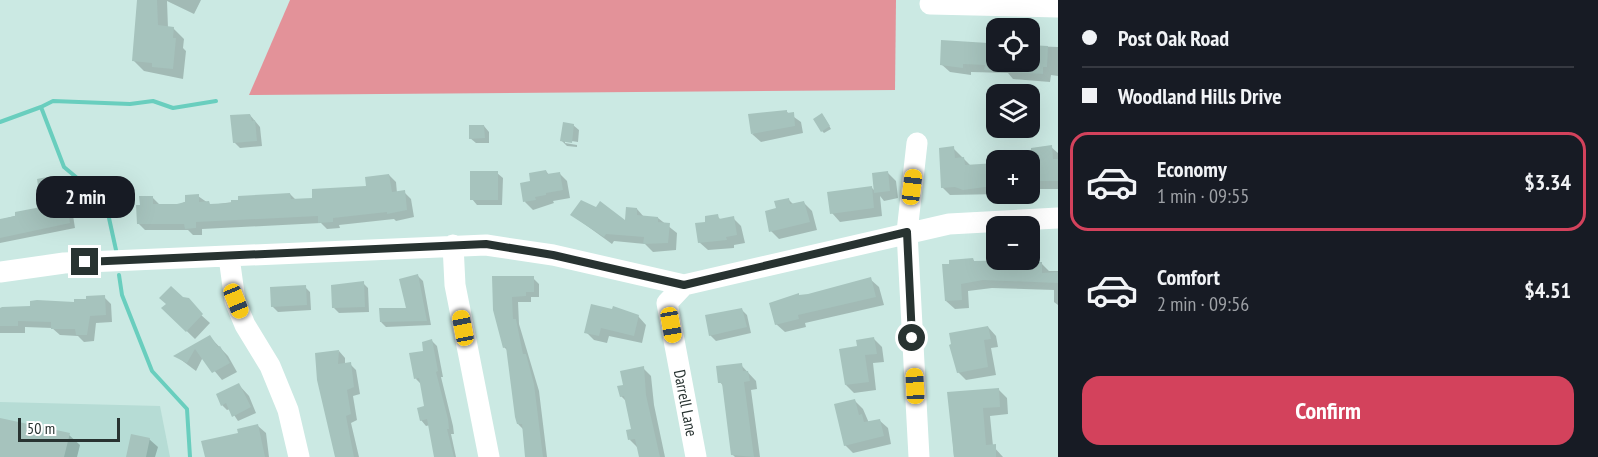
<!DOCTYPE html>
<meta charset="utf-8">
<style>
body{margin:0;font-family:"PT Sans Narrow",sans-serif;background:#20242c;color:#f1f3f6;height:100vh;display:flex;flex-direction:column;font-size:22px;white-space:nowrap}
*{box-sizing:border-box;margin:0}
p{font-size:20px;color:#9ea1a6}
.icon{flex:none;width:33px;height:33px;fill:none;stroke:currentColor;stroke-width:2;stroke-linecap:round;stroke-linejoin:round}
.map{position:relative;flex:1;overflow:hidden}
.drawer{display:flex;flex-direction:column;background:#171b24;width:540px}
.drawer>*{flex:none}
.hud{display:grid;align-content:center;height:132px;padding:0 24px;background:#171b24}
.buttons{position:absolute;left:986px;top:18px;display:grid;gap:12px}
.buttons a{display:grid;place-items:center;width:54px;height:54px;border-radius:12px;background:#171b24;box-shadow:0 6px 24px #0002;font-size:30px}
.scale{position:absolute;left:18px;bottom:15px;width:102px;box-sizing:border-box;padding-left:6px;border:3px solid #283331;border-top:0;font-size:16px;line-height:21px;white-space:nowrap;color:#283331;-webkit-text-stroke:4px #fff;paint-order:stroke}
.end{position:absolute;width:27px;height:27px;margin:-14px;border:8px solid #283331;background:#fff;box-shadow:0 0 0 3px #fff}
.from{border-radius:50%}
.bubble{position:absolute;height:42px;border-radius:18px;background:#171b24;box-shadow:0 6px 24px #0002;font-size:20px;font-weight:800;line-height:42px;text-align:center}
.car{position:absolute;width:18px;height:36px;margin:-18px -9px;border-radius:8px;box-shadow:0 0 4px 2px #0007;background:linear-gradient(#f5c518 24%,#345 0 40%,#f5c518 0 76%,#345 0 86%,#f5c518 0)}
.hud b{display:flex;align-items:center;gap:21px;height:57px;font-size:22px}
.hud b+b{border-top:2px solid #363941}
.hud i{width:15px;height:15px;background:#f1f3f6}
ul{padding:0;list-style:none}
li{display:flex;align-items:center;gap:18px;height:99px;margin:0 12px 9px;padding:0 12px;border:3px solid transparent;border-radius:18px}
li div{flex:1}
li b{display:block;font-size:22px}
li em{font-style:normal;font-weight:800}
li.on{border-color:#d3425c}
li>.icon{width:54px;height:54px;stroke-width:1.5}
.action{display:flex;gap:12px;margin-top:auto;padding:12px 24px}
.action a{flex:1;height:69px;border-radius:18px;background:#d3425c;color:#fff;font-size:24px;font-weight:800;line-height:69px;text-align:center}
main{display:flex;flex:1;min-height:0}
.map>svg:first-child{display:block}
.built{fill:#b6dcd5}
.forest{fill:#e39299}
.shadow{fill:#0003}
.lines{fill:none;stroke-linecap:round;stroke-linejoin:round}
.stream{stroke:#69cebe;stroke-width:4}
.building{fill:#a6c3bd}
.minor{stroke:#fff;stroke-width:21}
.route{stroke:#283331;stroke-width:8}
.labels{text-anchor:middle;stroke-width:6;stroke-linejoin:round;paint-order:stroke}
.street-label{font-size:16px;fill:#283331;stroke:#fff}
</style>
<main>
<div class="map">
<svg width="1058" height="457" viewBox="0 0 1058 457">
<rect width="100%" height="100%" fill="#cbe9e3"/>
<!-- built -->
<path class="built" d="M0,402L160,406L170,457H0Z"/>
<!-- forest -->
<path class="forest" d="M290,0H896L895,90L249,95Z"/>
<!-- shadow -->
<path class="shadow" d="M138,0H201L194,14L167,1L168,28H173L184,39L183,48L186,51L183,79L144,71L133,60Z
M942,41L996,46V62H1029V46L1058,47V76L1051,75L1050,82L1013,79L1008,73L971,72V75L950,72L941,64Z
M787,112L801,122L803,133L761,142L752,134Z
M250,115L260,127L262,146L240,148L234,142Z
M824,117L831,129L824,133L822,131Z
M573,125L579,130L578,142L565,140V143L577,145V147L567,146L561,140Z
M484,126L489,132V143H476L470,138Z
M1051,147L1058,153V189H1034L1029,184V160H996V194H1001L950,195L942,187L953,148L971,166L988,165L987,156L1033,154Z
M546,171L549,175L559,173L567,181L570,198L553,201L554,203L533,210L525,202L532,182Z
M887,172L896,181L898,198L884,201L880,196L882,216L840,222L832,213L872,188L876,192Z
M497,173L503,178L502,205H477L472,199Z
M389,175L396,182L397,193L404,192L411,199L414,217L396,221L394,219L339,225L340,228L327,229L321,223L202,229V235H193L188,230H145L138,223L152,197L159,204L178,205L198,196L211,205L290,194L296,200H314L368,188Z
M47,179L52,184L57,205L66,204L72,209L75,228L0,243V220L43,208Z
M788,199L794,205L804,203L812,211L817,230L779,239L771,231L778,209Z
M637,209L644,217L658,218L677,233L676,250L653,252L645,244L614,241L612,244L572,215L627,222Z
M717,216L721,220L733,218L741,226L745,243L734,245V248L708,250L699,242L707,223Z
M973,260L975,262L1028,260L1031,263L1042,264L1049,271H1058V305L1054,302V290L992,288L968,291L969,308L955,309L946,301Z
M418,276L423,281L431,325L386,327L381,322L408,309Z
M533,278L539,284V297H531V302H518L519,324L539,391L547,457H528L524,430L518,424L508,351L504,347L494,309Z
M870,279L879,287L884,305L805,323L806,327L785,332L776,324Z
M363,283L368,288L369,312L339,313L334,308Z
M305,287L310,292L311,310L278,312L272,306Z
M171,288L210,323L195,339L163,308L168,304Z
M104,297L111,304L112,322L96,323L94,341L84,342L78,336L60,335L52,328L25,327V333H0V309L76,304Z
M742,310L747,315L751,333L716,341L710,335Z
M638,316L646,325L642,343L609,336L607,343L594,340L586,332Z
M988,327L996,336L998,347L991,348L996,375L966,380L958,372Z
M210,337L228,356L237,372L222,380L203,357L196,371L176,356Z
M874,339L882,347L884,362L873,363L876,390L854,393L846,385L859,347Z
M432,341L437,346L443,377H441L453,426L454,434H451L456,457H436L430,425L426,426L421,420L426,407L421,384L416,379L424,352Z
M339,351L345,358V364H350L356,370L360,394L353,396L357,420L351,423L359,457H336L321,391Z
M741,365L756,381L757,389L751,390L760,457H735L732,454L724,387L720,382Z
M643,368L651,376L654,405L665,457H640L638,448L630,440L633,430L627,402L621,396L624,386Z
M239,385L249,396L256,413L238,421L230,409L227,410L222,405Z
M998,389L1007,398L1008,414L990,416L993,446L1003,457H954L949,393Z
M855,401L863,409L869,423L879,420L888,428L891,444L853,453L845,445Z
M0,419L69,435L80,445L77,457H0Z
M258,426L266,433L269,457H206L241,434Z
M149,439L158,447L155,457H127Z"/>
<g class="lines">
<!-- stream -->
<path class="stream" d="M41,107L53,101L130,104L153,101L173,108L216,101
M0,122L41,107L64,167L89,188L107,209L116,250
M119,275L122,295L152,371L187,409L190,457"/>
</g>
<!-- building -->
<path class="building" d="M137,0H157L158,25L174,27L173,38H176L173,69L152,67V63L132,61Z
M941,40L988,43L987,62H1029V45L1048,46L1047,67H1043V74L984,70L985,65L963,64V68L940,65Z
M787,110V113L794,112L795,126L751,134L748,114Z
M822,113L830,126L821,132L813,119Z
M250,114L252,121L255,120L257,141L233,143L230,115Z
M563,122L574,124L572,143L560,141Z
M469,125H484L485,138L469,139Z
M1052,145L1053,159H1058V181H1029L1031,148Z
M954,146L955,158L964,157L965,165L996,163L993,186L963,190L955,187L941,188L939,148Z
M546,170L547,174L560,172L563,190L546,193V195L535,197L536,200L523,202L520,183L530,181L529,173Z
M470,171H498V200H470Z
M888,171L890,191L874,193L872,173Z
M389,174L392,192L405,190L407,210L387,214V212L333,218V222L318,223V216L196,222V228L185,229L184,224H137L136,205H140L139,196H153V204H177L185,202V195L199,194V202L209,201L210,204L231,203V200H238V196L273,194L290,193L291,199L312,198V189L366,186L365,177Z
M47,177L51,199H53L54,204L67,202L70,223L0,238V219L15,216V212L41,207L37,179Z
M872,186L874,208L830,214L827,192Z
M789,198L790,204L804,201L810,222L769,232L765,211L776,208L774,201Z
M581,200L596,207L600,201L625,220L626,207L637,208V215L658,217V222L670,223L668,243L643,244L644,237L606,234L604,237L570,215Z
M718,214L719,219L734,216L737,235L726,237L727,240L698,243L695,223L705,222V216Z
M973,258L974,261L1028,260V262H1042V273L1058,272V283L983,280L961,284L962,300L945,301L942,264H949V260Z
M418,274L427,321L380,322L379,308H406L399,279Z
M492,276H534V292H526V296L512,297L513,319H516L523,354H526L534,384L543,457H525L522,424H517L515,417L506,347L503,348L493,310Z
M871,277L876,297L798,315L799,319L775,325L769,303L799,293V295L808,294Z
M364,281L365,307L332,308L331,285Z
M306,285L307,305L271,307L270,287Z
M171,286L183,297L189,298L203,314L186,332L161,308L166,304L159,298Z
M105,295L106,315L90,316L87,335H76L75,329H51V322L18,321V326H0V308L2,307L30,306V301L37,300L74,302V299H86V296Z
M591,304L612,309L613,306L639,315L634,336L601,328L599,336L584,333Z
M742,308L747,327L709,336L705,315Z
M988,326L991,339L984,340L988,367L957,373L949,345L951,344L949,333Z
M210,335L218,347L220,346L230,363L212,373L195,349L187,363L173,356Z
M874,337L877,354L865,355L869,382L845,385L839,349L857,346L856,340Z
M432,339L438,371L436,372L448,419L449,429H447L454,457H434L427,419L420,421L417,408L424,406L419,378L414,379L409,353L423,351L422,342Z
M339,350L338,364L351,362L354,387L347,390L351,414L346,416L354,457H335L317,380L315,353Z
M742,363L743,371H748L750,381L744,382L754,457L731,455L722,383H718L716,366Z
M644,366L646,395L660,457H639L635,439L628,440L626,430L631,429L624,396L620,397L617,386L623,385L620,371Z
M239,383L251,407L232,417L226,403L221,406L216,394Z
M999,388L1000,407L983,408L986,445L996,444V457H954L947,392Z
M855,399L859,415L862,414L864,422L880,419L884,436L844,446L834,404Z
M0,418L70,433L64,457H0Z
M258,424L265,457H205L201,441L238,433L237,429Z
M131,434L150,438L146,457H126Z"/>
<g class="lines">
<!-- minor -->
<path class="minor" d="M930,4L1058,7
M917,143L907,232L919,457
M453,245L455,285L489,457
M229,257L235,301L245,325L270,366L288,410L299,457
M0,272L64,263L486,245L553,255L684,285L949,224L1058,218
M684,285L667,303L696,457"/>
</g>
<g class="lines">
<!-- route -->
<path class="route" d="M85,262L486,244L553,255L684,285L907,232L912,338"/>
</g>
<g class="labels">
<!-- street labels -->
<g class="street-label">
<text transform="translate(686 403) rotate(79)" y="6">Darrell Lane</text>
</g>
</g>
</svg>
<div class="buttons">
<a><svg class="icon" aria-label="locate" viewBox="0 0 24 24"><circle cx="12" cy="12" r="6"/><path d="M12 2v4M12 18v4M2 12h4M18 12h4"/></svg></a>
<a><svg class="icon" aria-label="layers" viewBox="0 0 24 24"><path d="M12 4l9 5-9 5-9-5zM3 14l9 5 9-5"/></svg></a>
<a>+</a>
<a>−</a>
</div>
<div class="scale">50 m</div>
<i class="end from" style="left:912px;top:338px"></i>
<i class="end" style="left:85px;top:262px"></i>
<div class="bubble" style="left:36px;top:176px;width:99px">2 min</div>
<i class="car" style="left:912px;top:187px;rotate:7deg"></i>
<i class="car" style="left:236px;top:301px;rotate:158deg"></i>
<i class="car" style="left:671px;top:325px;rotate:170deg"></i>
<i class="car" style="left:463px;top:328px;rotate:349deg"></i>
<i class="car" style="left:915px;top:386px;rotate:357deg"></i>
</div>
<section class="drawer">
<div class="hud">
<b><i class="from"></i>Post Oak Road</b>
<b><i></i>Woodland Hills Drive</b>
</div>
<ul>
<li class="on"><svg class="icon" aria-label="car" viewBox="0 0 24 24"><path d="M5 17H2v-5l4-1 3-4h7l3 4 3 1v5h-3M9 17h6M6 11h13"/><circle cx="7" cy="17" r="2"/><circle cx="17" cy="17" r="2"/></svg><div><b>Economy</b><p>1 min · 09:55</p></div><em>$3.34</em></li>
<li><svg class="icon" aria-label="car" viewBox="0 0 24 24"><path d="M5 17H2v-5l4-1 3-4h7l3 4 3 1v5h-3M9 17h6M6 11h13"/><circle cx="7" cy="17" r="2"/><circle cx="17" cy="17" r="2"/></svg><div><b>Comfort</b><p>2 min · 09:56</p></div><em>$4.51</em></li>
</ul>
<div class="action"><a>Confirm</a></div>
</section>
</main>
